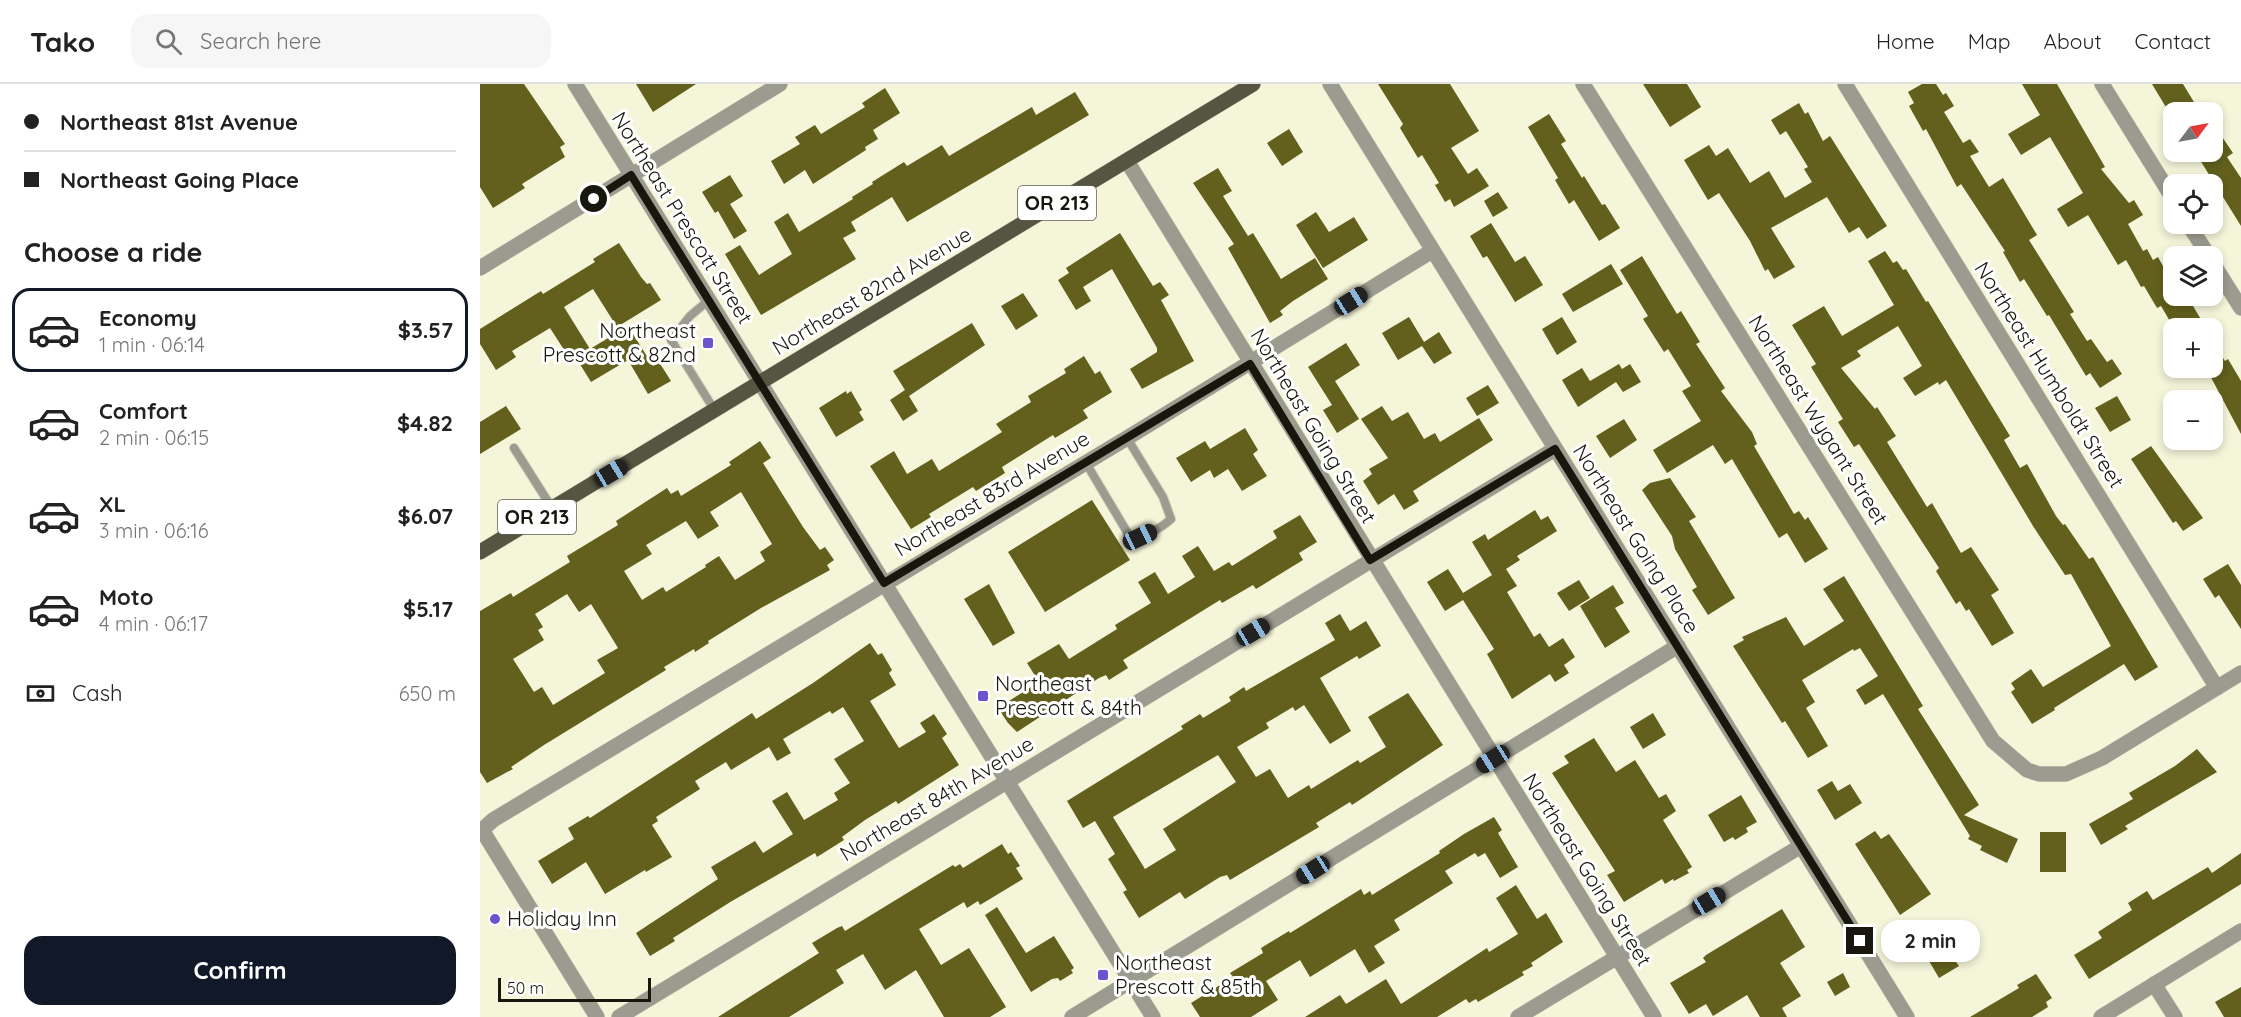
<!DOCTYPE html>
<meta charset="utf-8">
<style>
body{margin:0;font-family:Quicksand,sans-serif;background:#f6f6f6;color:#222;height:100vh;display:flex;flex-direction:column;font-size:22px;white-space:nowrap}
*{box-sizing:border-box;margin:0}
p{font-size:20px;color:#767676}
.icon{flex:none;width:33px;height:33px;fill:none;stroke:currentColor;stroke-width:2;stroke-linecap:round;stroke-linejoin:round}
.map{position:relative;flex:1;overflow:hidden}
.details{display:flex;flex-direction:column;background:#fff;width:480px}
.details>*{flex:none}
.top-card{display:grid;align-content:center;height:132px;padding:0 24px;background:#fff}
.needle{width:39px;rotate:58deg}
.buttons{position:absolute;left:1683px;top:18px;display:grid;gap:12px}
.buttons a{display:grid;place-items:center;width:60px;height:60px;border-radius:12px;background:#fff;box-shadow:0 3px 9px #0003;font-size:30px}
.scale{position:absolute;left:18px;bottom:15px;width:153px;box-sizing:border-box;padding-left:6px;border:3px solid #17170e;border-top:0;font-size:16px;line-height:21px;white-space:nowrap;color:#17170e;-webkit-text-stroke:4px #fff;paint-order:stroke}
.end{position:absolute;width:27px;height:27px;margin:-14px;border:8px solid #17170e;background:#fff;box-shadow:0 0 0 3px #fff}
.from{border-radius:50%}
.bubble{position:absolute;height:42px;border-radius:18px;background:#fff;box-shadow:0 3px 9px #0003;font-size:20px;font-weight:700;line-height:42px;text-align:center}
.car{position:absolute;width:18px;height:36px;margin:-18px -9px;border-radius:8px;box-shadow:0 0 4px 2px #0007;background:linear-gradient(#222 24%,#8ab4d8 0 40%,#222 0 76%,#8ab4d8 0 86%,#222 0)}
.top-card b{display:flex;align-items:center;gap:21px;height:57px;font-size:22px}
.top-card b+b{border-top:2px solid #e0e0e0}
.top-card i{width:15px;height:15px;background:#222}
ul{padding:0;list-style:none}
li{display:flex;align-items:center;gap:18px;height:84px;margin:0 12px 9px;padding:0 12px;border:3px solid transparent;border-radius:18px}
li div{flex:1}
li b{display:block;font-size:22px}
li em{font-style:normal;font-weight:700}
li.selected{border-color:#111827}
li>.icon{width:54px;height:54px;stroke-width:1.5}
h2{padding:0 24px;font-size:27px;line-height:72px}
.pay{display:flex;align-items:center;gap:15px;height:66px;padding:0 24px;font-size:22px}
.pay p{margin-inline-start:auto}
.cta{display:flex;gap:12px;margin-top:auto;padding:12px 24px}
.cta a{flex:1;height:69px;border-radius:18px;background:#111827;color:#fff;font-size:24px;font-weight:700;line-height:69px;text-align:center}
header{display:flex;align-items:center;gap:36px;box-sizing:border-box;height:84px;padding:0 30px;background:#fff;border-bottom:2px solid #e0e0e0}
header strong{font-size:28px}
nav{display:flex;gap:33px;margin-inline-start:auto;font-size:21px}
.search{width:420px;height:54px;background:#f6f6f6;display:flex;align-items:center;gap:15px;box-sizing:border-box;padding:0 21px;border-radius:18px;color:#767676;font-size:22px}
main{display:flex;flex:1;min-height:0}
.map>svg:first-child{display:block}
.building{fill:#62601c;fill-rule:evenodd}
.lines{fill:none;stroke-linecap:round;stroke-linejoin:round}
.service-casing{stroke:#d1d1b9;stroke-width:10}
.minor-casing{stroke:#d1d1b9;stroke-width:16}
.tertiary-casing{stroke:#d1d1b9;stroke-width:16}
.primary-casing{stroke:#d1d1b9;stroke-width:16}
.service{stroke:#9b9b90;stroke-width:8}
.minor{stroke:#9b9b90;stroke-width:15}
.tertiary{stroke:#9b9b90;stroke-width:15}
.primary{stroke:#555541;stroke-width:15}
.route{stroke:#17170e;stroke-width:8}
.poi-dot{fill:#6a53cc;stroke:#fff;stroke-width:2}
.labels{text-anchor:middle;stroke-width:6;stroke-linejoin:round;paint-order:stroke}
.shield{fill:#fff;stroke:#5d5d56;stroke-width:1.5}
.shield-label{font-size:20px;font-weight:bold;fill:#17170e}
.street-label{font-size:21px;fill:#17170e;stroke:#fff}
.poi-label{font-size:21px;fill:#17170e;stroke:#fff;text-anchor:start}
</style>
<header>
<strong>Tako</strong>
<div class="search"><svg class="icon" aria-label="search" viewBox="0 0 24 24"><circle cx="10" cy="10" r="6"/><path d="M15 15l6 6"/></svg>Search here</div>
<nav><a>Home</a><a>Map</a><a>About</a><a>Contact</a></nav>
</header>
<main>
<section class="details">
<div class="top-card">
<b><i class="from"></i>Northeast 81st Avenue</b>
<b><i></i>Northeast Going Place</b>
</div>
<h2>Choose a ride</h2>
<ul>
<li class="selected"><svg class="icon" aria-label="car" viewBox="0 0 24 24"><path d="M5 17H2v-5l4-1 3-4h7l3 4 3 1v5h-3M9 17h6M6 11h13"/><circle cx="7" cy="17" r="2"/><circle cx="17" cy="17" r="2"/></svg><div><b>Economy</b><p>1 min · 06:14</p></div><em>$3.57</em></li>
<li><svg class="icon" aria-label="car" viewBox="0 0 24 24"><path d="M5 17H2v-5l4-1 3-4h7l3 4 3 1v5h-3M9 17h6M6 11h13"/><circle cx="7" cy="17" r="2"/><circle cx="17" cy="17" r="2"/></svg><div><b>Comfort</b><p>2 min · 06:15</p></div><em>$4.82</em></li>
<li><svg class="icon" aria-label="car" viewBox="0 0 24 24"><path d="M5 17H2v-5l4-1 3-4h7l3 4 3 1v5h-3M9 17h6M6 11h13"/><circle cx="7" cy="17" r="2"/><circle cx="17" cy="17" r="2"/></svg><div><b>XL</b><p>3 min · 06:16</p></div><em>$6.07</em></li>
<li><svg class="icon" aria-label="car" viewBox="0 0 24 24"><path d="M5 17H2v-5l4-1 3-4h7l3 4 3 1v5h-3M9 17h6M6 11h13"/><circle cx="7" cy="17" r="2"/><circle cx="17" cy="17" r="2"/></svg><div><b>Moto</b><p>4 min · 06:17</p></div><em>$5.17</em></li>
</ul>
<div class="pay"><svg class="icon" aria-label="cash" viewBox="0 0 24 24"><path d="M3 7h18v10H3z"/><circle cx="12" cy="12" r="2"/></svg>Cash<p>650 m</p></div>
<div class="cta"><a>Confirm</a></div>
</section>
<div class="map">
<svg width="1761" height="933" viewBox="0 0 1761 933">
<rect width="100%" height="100%" fill="#f5f5da"/>
<!-- building -->
<path class="building" d="M0,0H44L85,60L80,63L85,73L42,100L45,104L13,124L0,103Z
M156,0H216L173,28Z
M898,0H970L999,47L971,64L988,90L997,84L1009,102L974,123L970,115L965,118L955,101L959,99L942,71L938,74L920,44L923,40Z
M1163,0H1207L1221,23L1190,43Z
M1442,0H1456L1463,11L1466,9L1474,22L1464,28L1483,59L1490,55L1499,68L1490,72L1509,103L1523,94L1557,151L1549,156L1594,228L1590,230L1607,257L1611,255L1627,278L1632,275L1642,290L1620,304L1610,289L1606,292L1569,231L1567,232L1544,195L1540,198L1523,168L1525,167L1481,100L1477,103L1446,45L1443,47L1429,22L1434,19L1428,8Z
M1542,0H1577L1625,83L1621,85L1649,119L1654,116L1663,131L1648,140L1663,167L1667,165L1673,176L1678,173L1694,202V212H1707L1722,237L1710,244H1694L1681,222L1677,224L1664,202L1661,203L1646,176L1638,181L1608,131L1588,143L1577,125L1603,109L1570,53L1541,71L1528,50L1560,31Z
M1672,0H1703L1720,28H1694L1693,35Z
M405,4L420,29L393,46L398,55L385,63L386,66L333,100L325,86L304,100L291,77L320,60L315,53L335,41L341,50L385,23L382,19Z
M595,8L609,31L427,138L412,113L371,138L376,147L363,154L376,175L281,231L245,170L260,161L279,191L312,170L294,138L308,129L319,148L373,115L372,113L393,100L392,98L424,78L427,82L462,61L469,72L552,23L556,31Z
M1319,19L1325,30L1328,28L1343,57L1350,52L1407,142L1387,155L1379,143L1369,149L1347,113L1291,144L1315,183L1294,195L1288,185L1285,187L1270,157L1239,109L1228,116L1204,76L1229,61L1236,72L1248,64L1270,99L1289,87L1305,114L1332,98L1324,85L1328,83L1306,47L1300,51L1291,36Z
M1069,30L1086,57L1081,60L1102,94L1104,92L1122,121L1125,120L1140,144L1119,157L1094,116L1089,120L1075,96L1078,94L1048,43Z
M1732,38L1753,69L1747,73L1761,94V142L1715,68H1732Z
M809,45L823,68L802,82L787,59Z
M738,84L752,107L743,112L768,152L773,149L801,195L835,174L848,195L813,217L800,227L803,231L790,239L748,164L754,160L713,99Z
M250,91L263,112L250,120L267,147L254,155L238,127L235,129L222,108Z
M1018,108L1028,124L1013,133L1004,117Z
M836,128L849,148L874,133L888,156L843,184L816,141Z
M1011,139L1035,178L1045,172L1063,201L1035,218L1007,172L1003,174L990,152Z
M640,149L673,202L680,198L689,211L681,216L714,277L662,305L650,285L677,268V264L632,185L603,203L611,217L596,226L578,196L589,189L586,184Z
M139,159L161,193L167,200L170,199L181,216L137,243L113,205L84,223L110,265L148,242L173,282L179,278L191,297L168,310L148,276L111,298L93,269L88,272L70,244L32,267L36,273L16,286L0,260V245L61,207L63,210L115,178L113,175Z
M1405,167L1413,179L1417,177L1423,186L1426,185L1446,218L1448,217L1530,352L1524,356L1540,384L1547,380L1576,432L1583,441L1585,440L1609,475L1613,473L1678,583L1655,597L1644,580L1574,624L1575,626L1552,640L1531,608L1535,605L1531,599L1551,585L1563,603L1631,562L1591,490L1585,491L1553,442L1466,296L1459,301L1458,298L1435,312L1423,294L1442,282L1418,242L1377,267L1381,272L1361,284L1395,325L1397,323L1416,352L1407,358L1447,423L1452,419L1481,469L1491,463L1519,506L1511,511L1534,549L1512,562L1489,525L1486,527L1480,517L1476,520L1456,487L1459,484L1379,360L1374,363L1358,338L1363,335L1331,283L1336,280L1312,241L1344,222L1362,252L1414,221L1388,177Z
M1162,172L1197,230L1201,227L1220,258L1216,260L1245,304L1241,307L1272,348L1277,360L1274,362L1314,430L1319,427L1325,436L1328,433L1348,465L1325,479L1307,449L1299,454L1252,375L1245,380L1233,361L1187,389L1173,366L1221,337L1202,307L1211,302L1188,265L1184,268L1163,235L1168,232L1140,186Z
M1131,180L1143,200L1093,228L1082,210Z
M543,209L558,232L536,246L521,222Z
M929,233L944,258L959,248L972,269L954,280L942,262L918,276L902,249Z
M1082,233L1097,258L1077,271L1062,245Z
M492,239L505,261L429,312L438,327L423,337L410,316L425,306L413,287Z
M1732,257L1745,277L1748,275L1761,297V350L1726,284H1732Z
M866,259L880,281L855,297L879,335L857,349L843,326L852,321L828,283Z
M604,272L615,290L620,287L632,308L603,326L608,334L575,354L573,351L522,383L525,389L496,407L493,403L449,430L451,433L431,445L390,382L414,367L427,390L452,375L459,387L522,348L516,340L551,318L548,312L586,289L584,285Z
M1139,280L1142,285L1150,280L1161,298L1143,308L1136,298L1098,323L1082,296L1102,284L1110,297Z
M1008,301L1019,319L997,332L986,314Z
M366,307L367,310L371,307L382,326L379,328L384,336L356,353L339,324Z
M1637,312L1651,336L1630,348L1615,324Z
M26,322L41,345L0,370V338Z
M902,322L912,337L928,328L944,355L955,349L960,358L999,334L1013,356L933,407L939,417L924,426L914,410L898,421L883,397L892,390L889,385L908,374L881,335Z
M1144,335L1157,356L1130,374L1116,352Z
M765,344L778,366L773,370L787,392L762,407L748,385L734,394L730,386L711,398L696,374L725,357L730,365Z
M280,357L291,374L283,379L323,443L340,466L345,463L354,476L347,481L350,486L281,524L228,557L229,559L215,568L214,565L184,583L186,586L64,661L31,683L33,685L7,699L0,688V527L31,509L33,513L90,478L87,472L138,441L136,437L187,404L191,410L198,406L201,412L251,381L249,378ZM261,408L292,460L280,468L285,477L255,496L239,472L225,481L226,483L186,508L183,503L162,516L144,487L172,470L166,461L206,437L218,455L239,442L230,428ZM87,510L99,528L111,520L138,564L117,576L125,589L73,621L62,603L54,608L33,575L64,556L58,546L63,543L55,530Z
M1671,362L1723,434L1703,447L1696,437L1693,439L1651,375Z
M1190,394L1216,433L1209,437L1255,514L1228,531L1212,506L1217,503L1195,465L1192,452L1162,406L1170,399Z
M612,416L650,476L565,528L528,468Z
M1055,426L1061,436L1068,432L1077,447L1037,472L1040,476L1026,485L1037,502L1027,508L1054,553L1060,549L1069,563L1083,554L1095,573L1084,581L1089,589L1075,598L1070,590L1032,615L1007,570L1014,565L983,516L965,527L947,498L968,485L983,509L1012,491L992,458L1005,450L1008,456Z
M820,431L837,458L819,469L823,476L776,505L773,501L742,519L740,516L643,576L648,584L629,596L626,591L619,594L537,648L528,639L518,624L559,598L547,579L579,560L589,575L637,545L635,541L671,519L658,498L675,488L688,510L715,493L702,472L718,462L734,487L749,478L752,482L797,454L793,447Z
M1748,480L1761,501V545L1739,511L1735,514L1723,495Z
M1364,492L1443,622L1438,625L1499,721L1484,731L1538,755L1527,779L1500,766L1502,762L1488,755L1490,752L1403,610L1385,621L1376,606L1398,592L1380,564L1374,567L1373,565L1322,596L1335,618L1326,624L1348,662L1328,674L1305,637L1302,639L1253,562L1264,556L1262,553L1306,533L1324,562L1364,537L1343,505Z
M1099,496L1110,514L1089,527L1077,509Z
M509,500L535,549L513,562L484,515Z
M1133,501L1144,519L1135,524L1150,548L1125,564L1100,522Z
M860,530L870,547L886,537L901,562L879,575L877,572L840,594L871,647L850,660L824,621L815,627L813,623L786,639L789,644L757,663L776,693L790,685L808,714L829,701L831,705L878,676L880,679L906,663L888,633L928,609L963,661L872,721L870,718L836,739L839,743L750,796L747,791L740,793L705,815L700,808L659,834L643,808L647,806L628,775L635,770L615,737L603,744L587,717L703,645L701,642L720,630L723,634L751,617L749,613L764,603L766,607L855,556L845,539ZM738,671L756,698L683,745L696,766L665,785L633,733Z
M390,559L398,571L402,569L412,586L409,589L416,601L390,617L419,664L446,648L440,639L454,630L467,650L462,654L479,681L418,720L416,717L385,736L362,753L364,756L337,773L335,769L252,817L193,854L195,857L170,872L156,849L238,795L231,783L275,757L283,769L313,750L292,717L307,708L324,736L358,716L354,709L370,699L354,675L384,657L363,623L352,630L350,627L303,655L311,669L297,677L289,663L251,686L246,678L215,697L220,705L176,733L178,737L172,741L192,773L166,788L165,786L125,810L106,778L72,800L58,777L94,755L88,744L108,732L110,734L272,629L276,635L333,599Z
M1173,629L1186,651L1163,665L1150,643Z
M1114,654L1136,688L1155,676L1179,714L1186,710L1196,727L1183,736L1212,783L1207,786L1209,789L1194,797L1193,795L1185,800L1182,795L1144,818L1127,791L1135,787L1072,689L1089,679L1084,672Z
M1717,665L1737,688L1645,742L1648,745L1621,761L1609,740L1653,715L1649,709L1695,682Z
M1352,697L1358,707L1370,700L1382,719L1355,736L1337,706Z
M1261,711L1277,738L1266,744L1268,748L1255,756L1253,753L1244,758L1228,731Z
M1014,733L1022,746L1018,749L1038,783L1020,794L1005,769L998,773L995,769L965,787L973,799L914,836L920,846L894,862L905,879L889,889L875,865L830,893L820,876L786,897L798,916L771,933H720L711,919L753,893L750,889L783,869L781,864L809,847L810,849L881,805L884,811L890,807L892,811L960,769L959,767L984,750Z
M1395,747L1401,755L1409,750L1451,810L1420,831L1375,760Z
M1560,748H1586V788H1560Z
M522,760L528,770L531,768L540,782L536,784L543,795L500,821L498,817L487,824L484,818L439,845L461,881L489,864L526,923L510,933H464L436,886L405,906L383,870L356,886L364,899L309,933H238L339,869L332,859L357,844L362,842L365,847L473,781L475,783L480,780L483,784Z
M1761,769V800L1609,895L1594,871L1622,854L1618,848L1652,826L1648,819L1667,807L1673,816L1728,783L1732,789Z
M1036,801L1057,835L1066,829L1083,858L1051,879L1053,882L1042,888L1044,891L998,918L996,915L989,919L986,915L957,933H825L860,911L866,920L906,895L921,920L1007,864L1009,868L1038,850L1016,814Z
M517,823L546,869L574,852L594,884L591,886L593,889L580,897L578,894L572,895L551,908L505,831Z
M1302,825L1325,863L1300,879L1321,912L1302,924L1307,933H1280L1267,911L1233,932L1226,920L1209,930L1190,899L1226,878L1223,874L1226,871Z
M1462,844L1473,857L1480,871L1474,875L1479,882L1459,894L1442,865L1451,859Z
M1363,889L1370,903L1355,912L1347,898Z
M1556,890L1572,914L1566,918L1568,923L1552,933H1490L1539,904L1537,901Z
M1761,903V933H1744L1735,918Z"/>
<g class="lines">
<!-- service casing -->
<g class="service-casing">
<path id="service" d="M229,216L210,232L191,256L235,327
M34,364L72,424
M606,379L650,453C665,452 680,445 691,435L683,413L647,354"/>
</g>
<!-- minor casing -->
<g class="minor-casing">
<path id="minor" d="M850,0L1427,933
M1103,0L1513,657L1547,686L1559,690H1586L1622,674L1761,589
M1365,0L1737,604
M1622,0L1694,116
M647,77L1174,933
M1708,140L1729,172
M1732,178L1761,224
M0,184L300,0
M1674,900L1695,933
M117,933L2,746L13,736L647,354L952,167
M139,933L1075,365
M592,933L1198,562
M1038,933L1321,762
M1621,933L1761,847"/>
</g>
<!-- tertiary casing -->
<g class="tertiary-casing">
<path id="tertiary" d="M95,0L673,933"/>
</g>
<!-- primary casing -->
<g class="primary-casing">
<path id="primary" d="M0,468L773,0"/>
</g>
<!-- service -->
<use href="#service" class="service"/>
<!-- minor -->
<use href="#minor" class="minor"/>
<!-- tertiary -->
<use href="#tertiary" class="tertiary"/>
<!-- primary -->
<use href="#primary" class="primary"/>
</g>
<g class="lines">
<!-- route -->
<path class="route" d="M114,115L151,91L404,499L770,280L890,476L1075,365L1380,857"/>
</g>
<!-- markers -->
<g class="poi-dot">
<rect x="222" y="253" width="12" height="12" rx="3"/>
<rect x="497" y="606" width="12" height="12" rx="3"/>
<circle cx="15" cy="835" r="6"/>
<rect x="617" y="885" width="12" height="12" rx="3"/>
</g>
<g class="labels">
<!-- shield labels -->
<g class="shield">
<rect x="538" y="102" width="78" height="34" rx="4.5"/>
<rect x="18" y="416" width="78" height="34" rx="4.5"/>
</g>
<g class="shield-label">
<text x="577" y="126">OR 213</text>
<text x="57" y="440">OR 213</text>
</g>
<!-- street labels -->
<g class="street-label">
<text transform="translate(202 134) rotate(58)" y="7">Northeast Prescott Street</text>
<text transform="translate(392 207) rotate(-31)" y="7">Northeast 82nd Avenue</text>
<text transform="translate(1569 291) rotate(58)" y="7">Northeast Humboldt Street</text>
<text transform="translate(1338 336) rotate(58)" y="7">Northeast Wygant Street</text>
<text transform="translate(833 342) rotate(59)" y="7">Northeast Going Street</text>
<text transform="translate(512 410) rotate(-31)" y="7">Northeast 83rd Avenue</text>
<text transform="translate(1156 455) rotate(58)" y="7">Northeast Going Place</text>
<text transform="translate(457 715) rotate(-31)" y="7">Northeast 84th Avenue</text>
<text transform="translate(1107 786) rotate(58)" y="7">Northeast Going Street</text>
</g>
<!-- poi labels -->
<g class="poi-label">
<text x="216" y="254" text-anchor="end">Northeast<tspan x="216" dy="24">Prescott &amp; 82nd</tspan></text>
<text x="515" y="607">Northeast<tspan x="515" dy="24">Prescott &amp; 84th</tspan></text>
<text x="27" y="842">Holiday Inn</text>
<text x="635" y="886">Northeast<tspan x="635" dy="24">Prescott &amp; 85th</tspan></text>
</g>
</g>
</svg>
<div class="buttons">
<a><svg class="needle" viewBox="-14 -14 28 28"><path d="M0-13l5 13h-10z" fill="#e53935"/><path d="M0 13l5-13h-10z" fill="#767676"/></svg></a>
<a><svg class="icon" aria-label="locate" viewBox="0 0 24 24"><circle cx="12" cy="12" r="6"/><path d="M12 2v4M12 18v4M2 12h4M18 12h4"/></svg></a>
<a><svg class="icon" aria-label="layers" viewBox="0 0 24 24"><path d="M12 4l9 5-9 5-9-5zM3 14l9 5 9-5"/></svg></a>
<a>+</a>
<a>−</a>
</div>
<div class="scale">50 m</div>
<i class="end from" style="left:114px;top:115px"></i>
<i class="end" style="left:1380px;top:857px"></i>
<div class="bubble" style="left:1401px;top:836px;width:99px">2 min</div>
<i class="car" style="left:871px;top:217px;rotate:58deg"></i>
<i class="car" style="left:131px;top:389px;rotate:59deg"></i>
<i class="car" style="left:660px;top:453px;rotate:65deg"></i>
<i class="car" style="left:773px;top:548px;rotate:59deg"></i>
<i class="car" style="left:1013px;top:675px;rotate:238deg"></i>
<i class="car" style="left:833px;top:786px;rotate:238deg"></i>
<i class="car" style="left:1229px;top:817px;rotate:59deg"></i>
</div>
</main>
